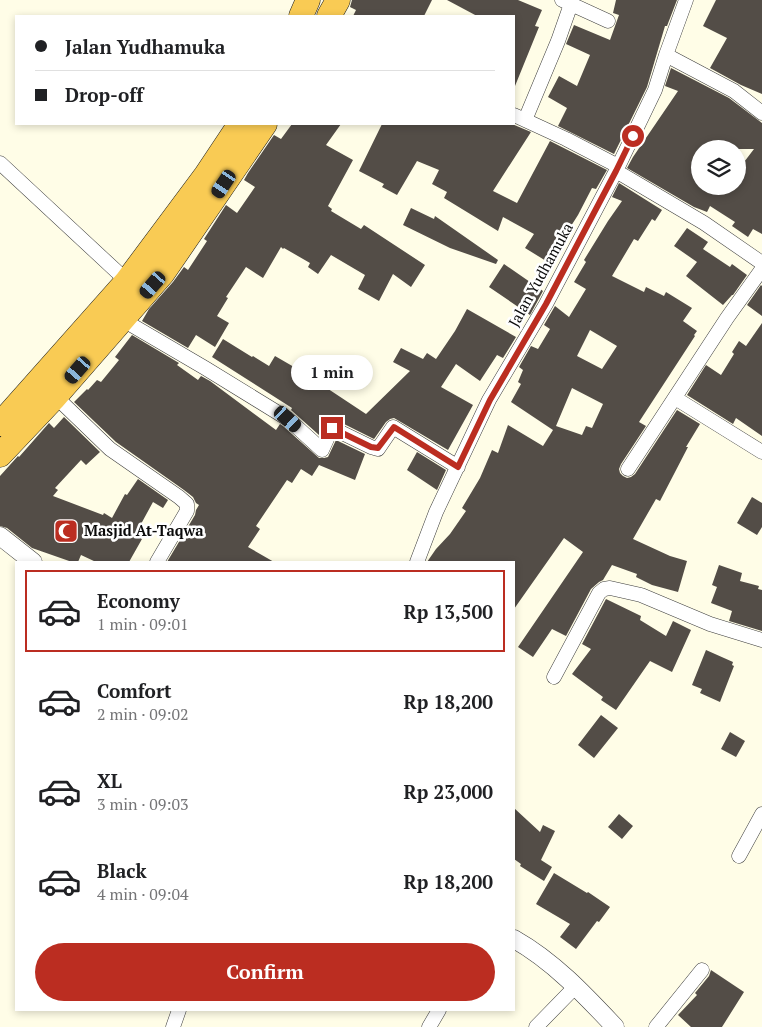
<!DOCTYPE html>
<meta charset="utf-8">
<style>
body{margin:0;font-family:"PT Serif",serif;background:#f2f2f2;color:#202124;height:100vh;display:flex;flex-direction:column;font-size:19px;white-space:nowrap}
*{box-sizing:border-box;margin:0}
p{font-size:16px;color:#757577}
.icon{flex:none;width:28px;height:28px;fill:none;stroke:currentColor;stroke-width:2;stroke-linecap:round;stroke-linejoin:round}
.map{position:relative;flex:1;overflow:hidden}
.drawer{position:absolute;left:15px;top:561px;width:500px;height:450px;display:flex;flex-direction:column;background:#fff;border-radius:0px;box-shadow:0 2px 8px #0003}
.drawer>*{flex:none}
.banner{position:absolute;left:15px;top:15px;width:500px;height:110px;border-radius:0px;box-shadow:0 2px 8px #0003;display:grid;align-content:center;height:110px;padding:0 20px;background:#fff}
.buttons{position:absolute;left:691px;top:140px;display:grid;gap:10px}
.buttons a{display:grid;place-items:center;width:55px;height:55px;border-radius:50%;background:#fff;box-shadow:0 2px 8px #0003;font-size:25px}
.end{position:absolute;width:22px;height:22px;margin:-11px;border:6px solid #bb2d21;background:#fff;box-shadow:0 0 0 2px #fff}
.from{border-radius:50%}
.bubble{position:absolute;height:35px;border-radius:18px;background:#fff;box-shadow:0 2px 8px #0003;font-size:16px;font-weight:600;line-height:35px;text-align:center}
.car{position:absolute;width:15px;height:30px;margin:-15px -8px;border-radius:6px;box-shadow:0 0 4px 1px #0007;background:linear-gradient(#222 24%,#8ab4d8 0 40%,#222 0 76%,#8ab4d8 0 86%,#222 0)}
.banner b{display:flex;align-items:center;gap:18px;height:48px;font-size:19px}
.banner b+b{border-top:1px solid #e0e0e0}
.banner i{width:12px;height:12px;background:#202124}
ul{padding:9px 0 0;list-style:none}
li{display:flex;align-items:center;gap:15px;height:82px;margin:0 10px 8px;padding:0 10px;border:2px solid transparent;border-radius:0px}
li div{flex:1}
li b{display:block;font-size:19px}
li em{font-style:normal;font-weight:600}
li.selected{border-color:#bb2d21}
li>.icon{width:45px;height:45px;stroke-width:1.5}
.button{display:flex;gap:10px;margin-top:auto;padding:10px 20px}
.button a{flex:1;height:58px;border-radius:30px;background:#bb2d21;color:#fff;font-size:20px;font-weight:600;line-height:58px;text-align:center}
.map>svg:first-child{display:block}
.building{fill:#534d47;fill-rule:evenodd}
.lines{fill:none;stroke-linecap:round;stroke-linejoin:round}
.minor-casing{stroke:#3d3d3d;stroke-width:15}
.tertiary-casing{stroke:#3d3d3d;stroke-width:19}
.trunk-casing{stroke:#1b1b1b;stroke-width:25}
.minor{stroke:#fff;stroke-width:14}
.tertiary{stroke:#fff;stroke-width:18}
.trunk{stroke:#f9cb54;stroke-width:24}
.route{stroke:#bb2d21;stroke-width:6}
.labels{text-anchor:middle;stroke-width:5;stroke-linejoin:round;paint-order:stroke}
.street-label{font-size:15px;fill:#0a0a0a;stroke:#fff}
.poi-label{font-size:15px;font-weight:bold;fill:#0a0a0a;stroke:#fff;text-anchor:start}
</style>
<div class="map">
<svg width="762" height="1027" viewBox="0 0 762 1027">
<rect width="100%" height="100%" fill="#fffde7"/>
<!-- building -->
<path class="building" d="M352,0H432L424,16H353L356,10L350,7Z
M447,0H518L542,10L535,26L539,27L515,86L514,16H477Z
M616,0H677L667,26H665L647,87L614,154L558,126L567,108L548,97L559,76L577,86L590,55L566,44L574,25L610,40L619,15L613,13Z
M716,0H762V94L741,85L710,68L727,38L703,26Z
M671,68L729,98L762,123V234L753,229L748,237L732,226L735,222L710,206L707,212L694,207L627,168L633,157L678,91L665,86ZM700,149H754L738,170V186H700Z
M292,124H341L326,145L353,160L328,206L332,209L331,211L361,229L364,225L425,265L411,287L393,274L379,301L358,289L365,275L331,255L318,274L308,267L310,263L284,248L283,249L281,247L263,278L246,267L226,297L228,298L217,316L229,323L215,347L196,335L188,348L142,321L149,309L173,282L184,267L188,270L207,241L204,239L226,205L237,213L255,187L244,180L248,173L274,135L281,139Z
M382,124H512L531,132L493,191L517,203L550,141L607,170L596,189L592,188L578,215L564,237L566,238L559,249H561L551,264L525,248L534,234L503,217L498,231L444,198L447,192L432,184L439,170L417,161L397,195L382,187L384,184L359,171Z
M619,183L662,210L655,221L652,219L638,241L634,239L612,276L644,292L646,287L664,296L666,292L692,308L683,321L697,331L694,335L695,336L639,422L646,426L621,464L619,469L620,473L623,476L627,478L631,477L635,474L677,410L700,424L686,447H688L660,501L656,499L633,539L670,556L687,561L678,592L652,585L636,577L637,574L612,565L603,580L599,582L591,589L566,636L552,629L533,657L518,647L583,552L564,538L514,609V562H427L436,549L450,534L466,511L462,508L480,478L492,450L498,453L508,425L543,446L553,430L511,402L521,384L518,382L523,370L519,367L531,346L538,349L550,329L544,325L555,306L569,317L586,289L574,282L586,262L584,260L608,221L622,201L612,197ZM590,330L617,346L602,369L577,356ZM572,388L603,404L592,428L586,426L582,435L556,426Z
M411,208L434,219L435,216L498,260L496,264L450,248L403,225Z
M687,228L708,242L703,249L730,267L732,264L747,275L733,295H732L723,305L686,276L697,262L674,246Z
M504,264L543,291L530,315L489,287Z
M761,285L762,286V316L747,305Z
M467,309L516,337L503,358L497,355L480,381L456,364L441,387L473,405L448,450L394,418L390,419L386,422L374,439L336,420L332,419L327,421L324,424L319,435L291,410L292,408L212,357L223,339L252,357L253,356L269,366L275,356L294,367H295L366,414L410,371L393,362L401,348L423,359L427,353L436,359L455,331Z
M762,323V436L736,418L733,424L687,395L706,365L721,375L734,354L732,352L739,341L746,346Z
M132,335L179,363L177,365L198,380L201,376L210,381L276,430L280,424L283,426L319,458H324L328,457L336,440L365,454L355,480L319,465L312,476L301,469L292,483L287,480L256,526L260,529L248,547L274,562H167L195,515L196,510L199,505L196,503L193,497L184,490L116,442L74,402L87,389L88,390L97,380L101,382L119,360L115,357Z
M64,417L100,452L86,465L81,460L55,488L58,490L53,496L103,515L104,513L112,518L125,494L127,495L138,479L168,500L163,508L153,502L135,535L142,539L129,562H96L81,555L78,562H72L32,548L7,528L0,526V476L18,456L19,457L49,423L54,428Z
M417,452L446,470L437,490L407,470Z
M752,497L762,503V527L757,535L737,523Z
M719,565L742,573L740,581L759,586L758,589L762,590V631L729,621L732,611L711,603L717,587L712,585Z
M606,599L641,616L640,620L666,636L673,621L691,630L672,672L650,661L616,710L601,700L603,697L572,674L591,649L582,644Z
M706,650L733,662L732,665L734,666L720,702L700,693L702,689L692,685Z
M601,715L618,728L594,758L578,745Z
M730,732L745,741L736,757L721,749Z
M514,808L540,832L543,825L555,831L541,860L552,867L544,881L520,866L521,864L514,859Z
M619,814L633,826L622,839L608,827Z
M554,873L587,893L588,892L610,907L599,922L597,921L576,949L560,937L570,924L536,904Z
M711,970L744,992L722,1027H691L678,1015L697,995L695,993L709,976Z"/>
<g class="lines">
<!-- minor casing -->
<g class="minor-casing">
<path id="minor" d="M562,0L608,21
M666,55L734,91L762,113
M514,115L566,139L618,166
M525,120L558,41L571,4
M0,163L127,281
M616,171L704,223L762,263
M123,320L205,368L288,419L322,450L332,428L371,447L378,449L393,427L458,467
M55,396L110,449L179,497L187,504V511L157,562
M675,398L762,452
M628,469L727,318L762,269
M417,562L436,512L489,400L546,304L616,171L655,90L666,55L686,0
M554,677L599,593L604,589L610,588L641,595L710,624L762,640
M739,856L762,814
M173,1027L179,1010
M429,1027L439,1010
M536,1027L576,986
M656,1027L702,970"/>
</g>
<!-- tertiary casing -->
<g class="tertiary-casing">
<path id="tertiary" d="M0,536L33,562
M514,939C553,961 584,994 615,1027"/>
</g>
<!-- trunk casing -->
<g class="trunk-casing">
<path id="trunk" d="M301,16L308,0
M329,16L338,0
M0,424L127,281L206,175L240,124
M0,455L53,399L163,273L265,124"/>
</g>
<!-- minor -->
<use href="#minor" class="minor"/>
<!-- tertiary -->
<use href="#tertiary" class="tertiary"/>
<!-- trunk -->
<use href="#trunk" class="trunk"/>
</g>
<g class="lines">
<!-- route -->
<path class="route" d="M332,428L371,447L378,448L394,427L458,467L490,400L546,304L616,171L633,136"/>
</g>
<!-- icons -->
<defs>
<g id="mosque-square" transform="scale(1.25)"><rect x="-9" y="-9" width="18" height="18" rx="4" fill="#bb2d21" stroke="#fff"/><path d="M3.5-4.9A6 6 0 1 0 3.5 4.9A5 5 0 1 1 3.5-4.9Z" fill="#fff"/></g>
</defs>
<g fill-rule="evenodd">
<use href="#mosque-square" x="66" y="531"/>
</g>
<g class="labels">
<!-- street labels -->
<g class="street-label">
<text transform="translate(541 275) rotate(-61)" y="5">Jalan Yudhamuka</text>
</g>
<!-- poi labels -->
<g class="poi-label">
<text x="84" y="536">Masjid At-Taqwa</text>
</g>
</g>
</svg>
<div class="buttons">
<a><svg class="icon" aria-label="layers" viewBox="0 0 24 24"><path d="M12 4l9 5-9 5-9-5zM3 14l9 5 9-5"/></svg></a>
</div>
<i class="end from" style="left:633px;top:136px"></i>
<i class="end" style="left:332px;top:428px"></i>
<div class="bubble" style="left:291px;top:355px;width:82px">1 min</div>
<i class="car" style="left:224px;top:184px;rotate:214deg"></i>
<i class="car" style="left:153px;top:285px;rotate:221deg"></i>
<i class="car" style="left:78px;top:370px;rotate:221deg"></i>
<i class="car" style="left:288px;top:419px;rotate:132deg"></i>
<div class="banner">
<b><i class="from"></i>Jalan Yudhamuka</b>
<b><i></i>Drop-off</b>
</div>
<section class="drawer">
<ul>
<li class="selected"><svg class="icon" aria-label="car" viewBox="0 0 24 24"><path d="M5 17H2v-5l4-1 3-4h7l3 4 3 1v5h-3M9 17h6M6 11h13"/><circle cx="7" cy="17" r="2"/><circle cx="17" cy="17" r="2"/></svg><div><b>Economy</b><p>1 min · 09:01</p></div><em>Rp 13,500</em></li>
<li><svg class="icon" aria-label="car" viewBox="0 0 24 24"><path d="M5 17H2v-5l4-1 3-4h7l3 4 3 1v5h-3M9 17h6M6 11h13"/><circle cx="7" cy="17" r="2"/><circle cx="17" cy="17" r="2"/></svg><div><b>Comfort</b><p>2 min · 09:02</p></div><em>Rp 18,200</em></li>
<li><svg class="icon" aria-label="car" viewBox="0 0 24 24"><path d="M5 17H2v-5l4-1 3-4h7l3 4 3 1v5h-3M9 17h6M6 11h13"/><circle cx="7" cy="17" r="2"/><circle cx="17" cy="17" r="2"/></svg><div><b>XL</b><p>3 min · 09:03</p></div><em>Rp 23,000</em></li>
<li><svg class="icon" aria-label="car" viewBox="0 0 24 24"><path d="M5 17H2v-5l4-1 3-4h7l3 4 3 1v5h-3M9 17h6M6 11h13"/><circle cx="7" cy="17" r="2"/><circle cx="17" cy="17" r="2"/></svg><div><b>Black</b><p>4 min · 09:04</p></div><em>Rp 18,200</em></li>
</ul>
<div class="button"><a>Confirm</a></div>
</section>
</div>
